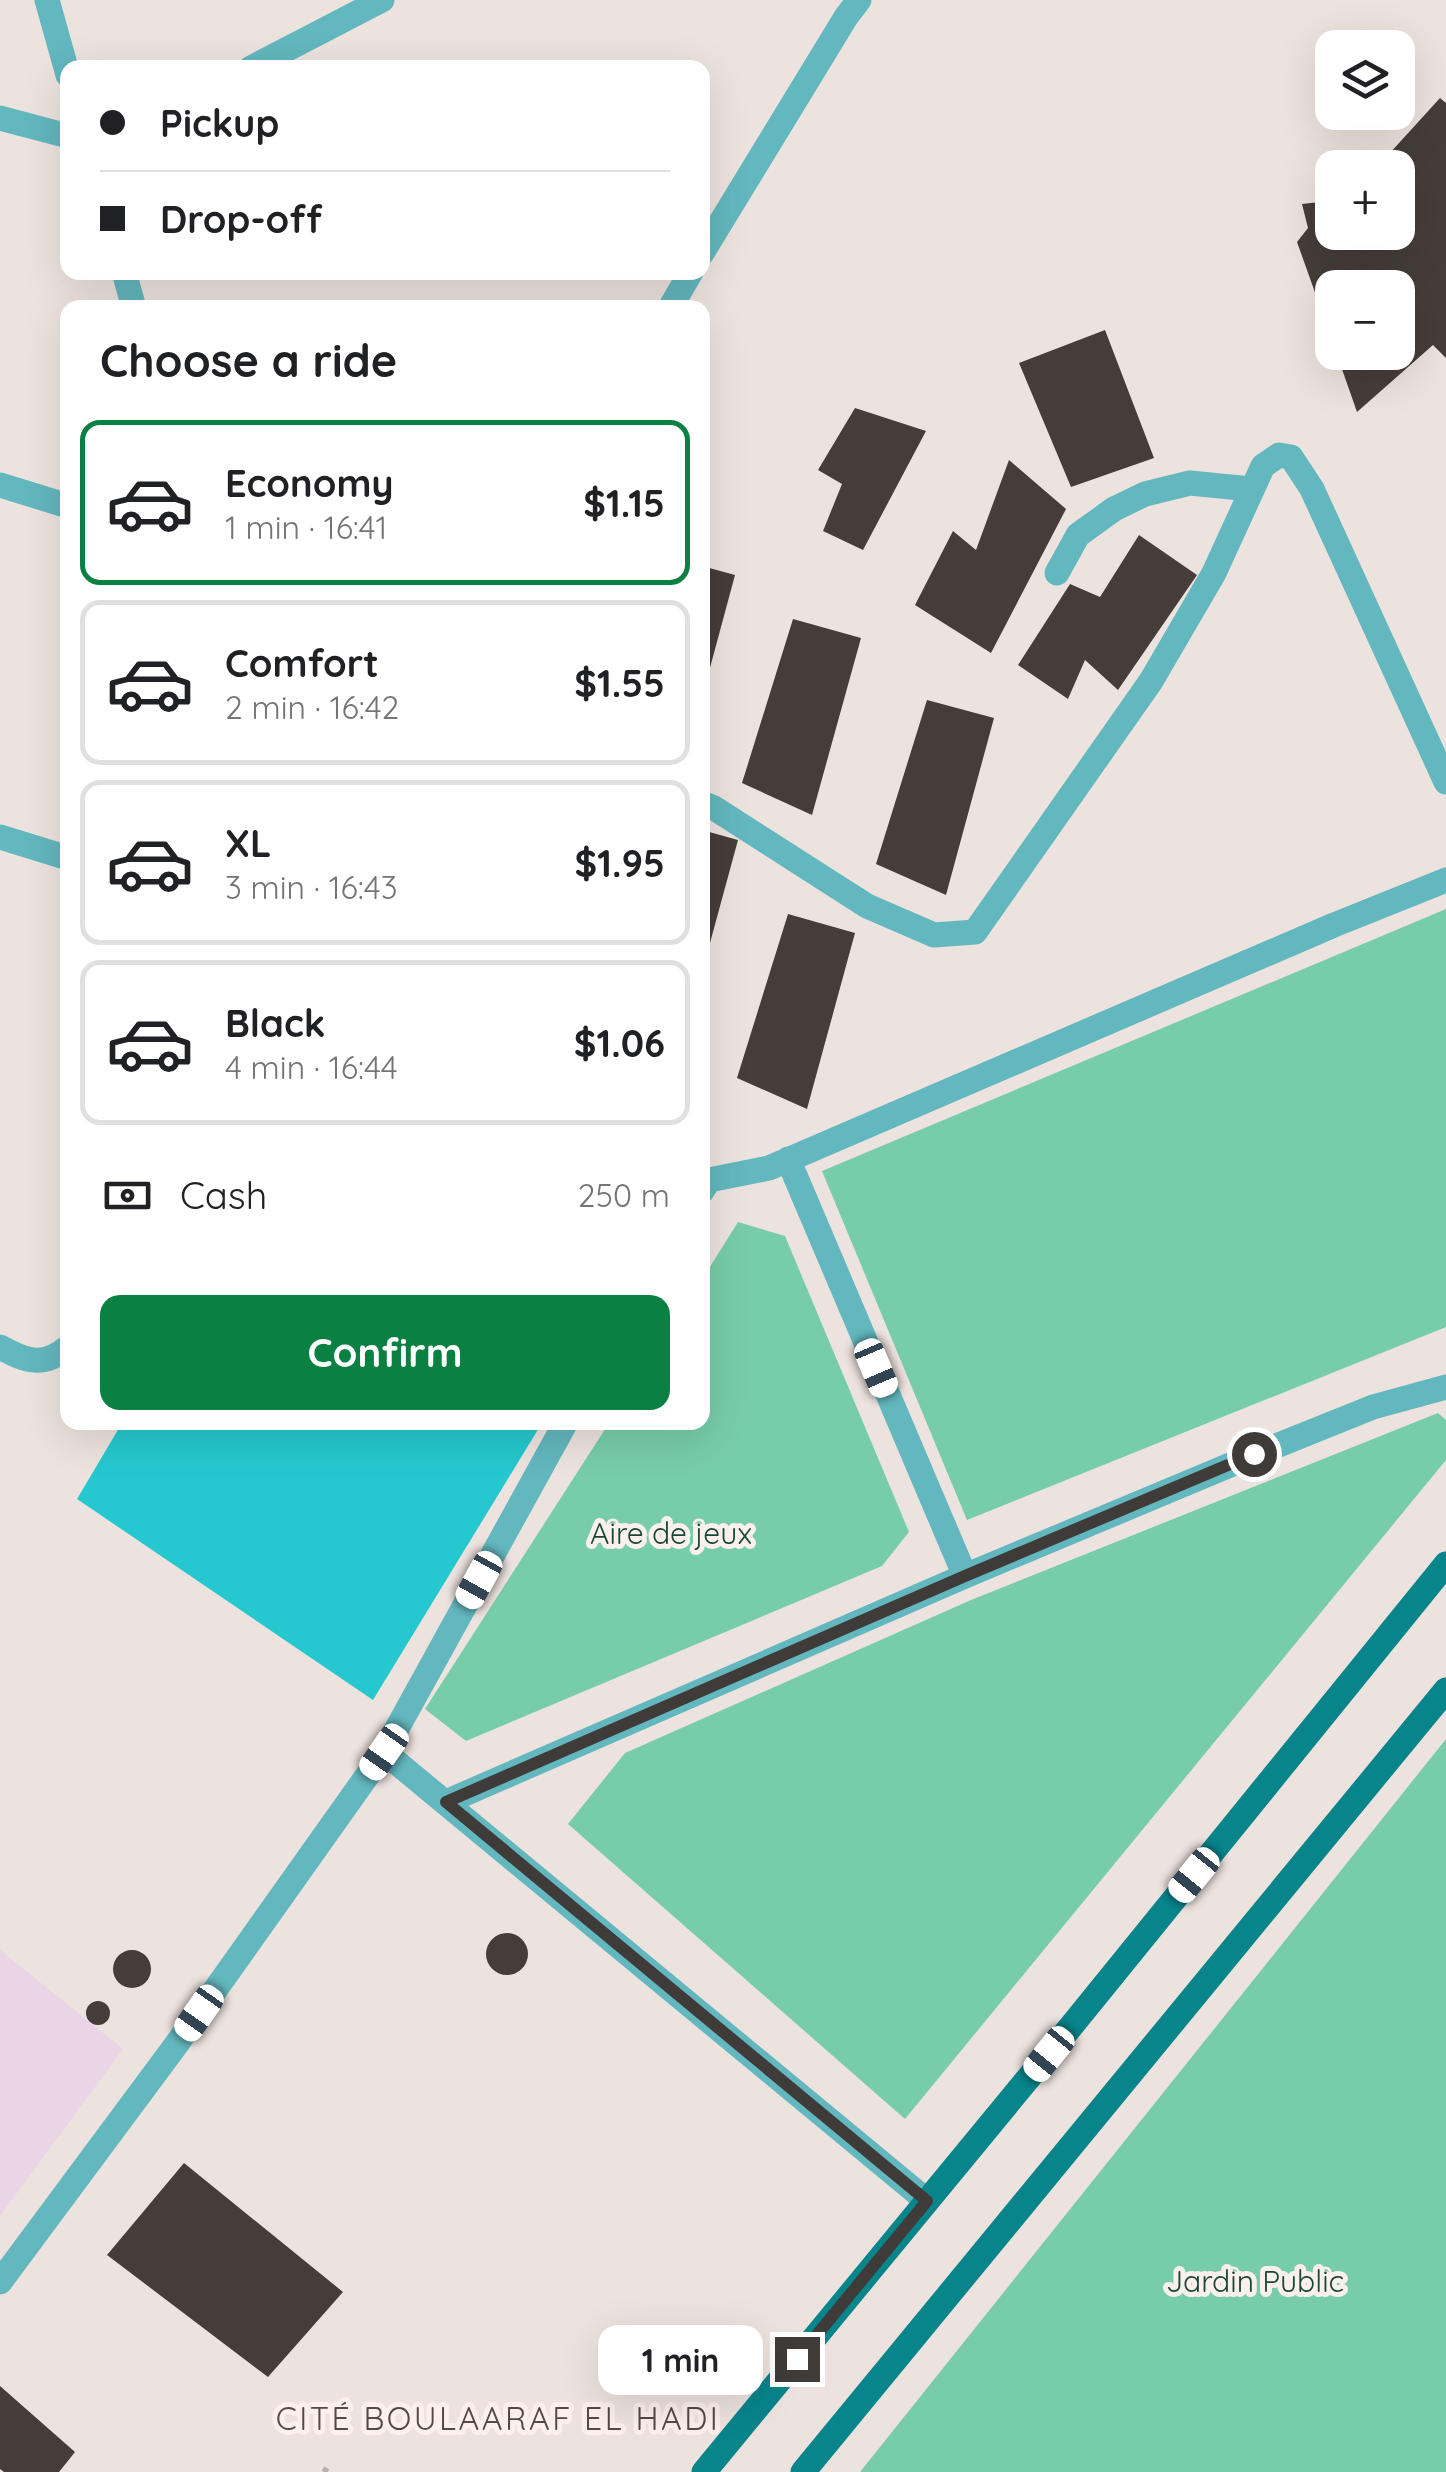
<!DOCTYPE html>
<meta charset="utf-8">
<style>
body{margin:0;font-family:Quicksand,sans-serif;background:#f2f2f2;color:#202124;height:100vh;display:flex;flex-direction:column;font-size:38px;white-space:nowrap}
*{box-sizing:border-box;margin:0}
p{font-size:32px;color:#757577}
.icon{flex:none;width:55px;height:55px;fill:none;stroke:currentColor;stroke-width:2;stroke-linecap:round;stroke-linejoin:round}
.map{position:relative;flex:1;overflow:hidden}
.sheet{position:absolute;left:60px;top:300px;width:650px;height:1130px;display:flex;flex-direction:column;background:#fff;border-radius:20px;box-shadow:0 10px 40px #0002}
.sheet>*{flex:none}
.guide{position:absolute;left:60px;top:60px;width:650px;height:220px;border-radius:20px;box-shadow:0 10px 40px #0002;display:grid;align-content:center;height:220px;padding:0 40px;background:#fff}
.tools{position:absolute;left:1315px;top:30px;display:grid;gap:20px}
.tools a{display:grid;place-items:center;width:100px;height:100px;border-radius:20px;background:#fff;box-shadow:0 10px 40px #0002;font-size:50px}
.end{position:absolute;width:45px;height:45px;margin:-22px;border:12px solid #3f3b39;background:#fff;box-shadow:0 0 0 5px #fff}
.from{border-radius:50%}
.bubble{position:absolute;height:70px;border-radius:20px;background:#fff;box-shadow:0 10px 40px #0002;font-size:32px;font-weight:700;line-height:70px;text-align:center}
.car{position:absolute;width:30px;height:60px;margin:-30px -15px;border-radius:12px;box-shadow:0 0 8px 2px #0007;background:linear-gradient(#fff 24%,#345 0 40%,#fff 0 76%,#345 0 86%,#fff 0)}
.guide b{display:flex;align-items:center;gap:35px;height:95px;font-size:38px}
.guide b+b{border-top:2px solid #e0e0e0}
.guide i{width:25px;height:25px;background:#202124}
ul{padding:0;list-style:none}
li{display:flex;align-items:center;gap:30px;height:165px;margin:0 20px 15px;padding:0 20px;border:5px solid #e0e0e0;border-radius:20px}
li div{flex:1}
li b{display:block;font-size:38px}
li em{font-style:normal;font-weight:700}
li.current{border-color:#0b8043}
li>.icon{width:90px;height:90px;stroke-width:1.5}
h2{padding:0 40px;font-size:45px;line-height:120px}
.pay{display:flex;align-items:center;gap:25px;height:110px;padding:0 40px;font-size:38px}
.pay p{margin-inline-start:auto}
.cta{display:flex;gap:20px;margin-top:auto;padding:20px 40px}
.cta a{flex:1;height:115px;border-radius:20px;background:#0b8043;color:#fff;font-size:40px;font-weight:700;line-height:115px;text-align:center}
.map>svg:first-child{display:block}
.industrial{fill:#e9d5e5}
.green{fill:#77cda8}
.water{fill:#25c8cf}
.building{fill:#453d39}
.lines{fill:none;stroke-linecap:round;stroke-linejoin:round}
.path{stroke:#b8b0ac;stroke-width:6;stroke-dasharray:5 8;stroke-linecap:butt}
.minor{stroke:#63b7be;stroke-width:25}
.primary{stroke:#08848b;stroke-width:25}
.route{stroke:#3f3b39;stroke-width:12}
.labels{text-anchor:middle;stroke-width:10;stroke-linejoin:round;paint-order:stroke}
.park-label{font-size:30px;fill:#184735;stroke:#fbf0ec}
.neighbourhood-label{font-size:32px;letter-spacing:2.5px;fill:#524a46;stroke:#fbf0ec}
</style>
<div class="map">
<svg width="1446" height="2472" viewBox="0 0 1446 2472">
<rect width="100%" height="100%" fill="#ede3de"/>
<!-- industrial -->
<path class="industrial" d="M0,1950L123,2049L0,2216Z"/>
<!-- green -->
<path class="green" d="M1446,909V1327L967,1520L822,1171Z
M738,1222L785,1236L909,1532L882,1566L466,1741L425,1709L609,1423L702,1422L703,1278Z
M1438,1413L1446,1420V1460L905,2119L568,1824L625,1753L971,1600Z
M1446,1739V2472H860Z"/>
<!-- water -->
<path class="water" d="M122,1423V1422L542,1423L373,1700L77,1499Z"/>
<!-- building -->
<path class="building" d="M1440,98L1446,103V358L1433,345L1357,412L1336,352H1398V288H1332V340L1297,242L1308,228L1302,204L1320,202L1332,189V232H1398V168H1354L1368,153L1379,165Z
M1105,330L1154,458L1071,487L1019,363Z
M855,408L926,431L863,550L823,531L842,484L818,470Z
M1009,460L1066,509L991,653L915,605L953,531L976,550Z
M1139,535L1197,575L1118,690L1085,660L1068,699L1018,665L1070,584L1100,597Z
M702,566L735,575L704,690H702Z
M793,619L861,638L812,815L742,783Z
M927,700L994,718L946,895L876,864Z
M702,830L738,840L704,965H702Z
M788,914L855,933L807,1109L737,1078Z
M486 1954a21 21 0 1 1 42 0a21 21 0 1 1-42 0Z
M113 1969a19 19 0 1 1 38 0a19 19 0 1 1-38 0Z
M86 2013a12 12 0 1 1 24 0a12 12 0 1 1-24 0Z
M184,2163L343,2292L268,2377L107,2255Z
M0,2386L75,2452L59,2472H4L0,2469Z"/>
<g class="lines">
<!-- path -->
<path class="path" d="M324,2472L327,2468"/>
<!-- minor -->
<path class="minor" d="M47,0L68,75
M251,68L382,0
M0,118L68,136
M702,253L846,17L859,0
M124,272L134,308
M670,308L691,272
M0,485L68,506
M1057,573L1078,535L1114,509L1145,494L1190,483L1251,489
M702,803L714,808L867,906L934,935L975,932L1151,681L1214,573L1263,466L1279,455L1291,457L1312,489L1446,782
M0,837L68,858
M788,1159L965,1576
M702,1191L709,1180L769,1168L1334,925L1446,880
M0,1347C26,1361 43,1368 68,1347
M384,1752L927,2201
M446,1802L965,1576L1254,1455L1373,1407L1446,1387
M0,2282L176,2045L384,1752L566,1422"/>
<!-- primary -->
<path class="primary" d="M704,2472L1073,2024L1446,1564
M803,2472L1446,1690"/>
</g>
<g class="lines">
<!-- route -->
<path class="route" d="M797,2359L927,2201L446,1802L965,1576L1254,1454"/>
</g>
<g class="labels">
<!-- park labels -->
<g class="park-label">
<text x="671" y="1544">Aire de jeux</text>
<text x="1255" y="2292">Jardin Public</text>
</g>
<!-- neighbourhood labels -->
<g class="neighbourhood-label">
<text x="498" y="2430">CITÉ BOULAARAF EL HADI</text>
</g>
</g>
</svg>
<div class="tools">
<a><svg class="icon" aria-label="layers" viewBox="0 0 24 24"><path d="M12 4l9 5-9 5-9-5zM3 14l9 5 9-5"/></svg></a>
<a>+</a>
<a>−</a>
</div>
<i class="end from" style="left:1254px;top:1454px"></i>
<i class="end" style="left:797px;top:2359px"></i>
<div class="bubble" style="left:598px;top:2325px;width:165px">1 min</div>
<i class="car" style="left:876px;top:1368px;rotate:157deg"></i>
<i class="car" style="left:479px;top:1580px;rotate:209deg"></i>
<i class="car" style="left:384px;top:1752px;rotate:215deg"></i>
<i class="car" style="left:1194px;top:1875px;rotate:219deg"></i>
<i class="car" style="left:199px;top:2013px;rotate:215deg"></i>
<i class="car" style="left:1049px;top:2054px;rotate:219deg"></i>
<div class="guide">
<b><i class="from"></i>Pickup</b>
<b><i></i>Drop-off</b>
</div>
<section class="sheet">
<h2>Choose a ride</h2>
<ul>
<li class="current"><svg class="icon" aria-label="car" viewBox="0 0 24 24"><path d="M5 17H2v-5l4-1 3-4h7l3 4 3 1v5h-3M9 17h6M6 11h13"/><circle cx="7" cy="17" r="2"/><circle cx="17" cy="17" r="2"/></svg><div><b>Economy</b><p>1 min · 16:41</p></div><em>$1.15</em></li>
<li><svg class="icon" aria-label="car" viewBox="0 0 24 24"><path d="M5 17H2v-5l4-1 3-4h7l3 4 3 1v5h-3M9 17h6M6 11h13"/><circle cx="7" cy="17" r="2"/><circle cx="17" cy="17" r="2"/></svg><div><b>Comfort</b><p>2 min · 16:42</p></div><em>$1.55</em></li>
<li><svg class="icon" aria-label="car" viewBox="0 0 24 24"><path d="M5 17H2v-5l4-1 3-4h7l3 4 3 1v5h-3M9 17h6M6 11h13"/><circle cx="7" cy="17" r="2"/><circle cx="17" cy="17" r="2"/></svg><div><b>XL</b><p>3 min · 16:43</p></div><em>$1.95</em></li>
<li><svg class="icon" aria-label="car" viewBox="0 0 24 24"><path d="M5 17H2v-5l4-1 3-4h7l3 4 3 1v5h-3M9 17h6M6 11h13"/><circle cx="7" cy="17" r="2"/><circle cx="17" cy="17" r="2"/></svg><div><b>Black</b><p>4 min · 16:44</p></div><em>$1.06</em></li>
</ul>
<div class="pay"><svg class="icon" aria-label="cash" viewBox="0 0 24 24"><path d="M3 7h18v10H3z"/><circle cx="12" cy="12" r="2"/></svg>Cash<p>250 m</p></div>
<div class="cta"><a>Confirm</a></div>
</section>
</div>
